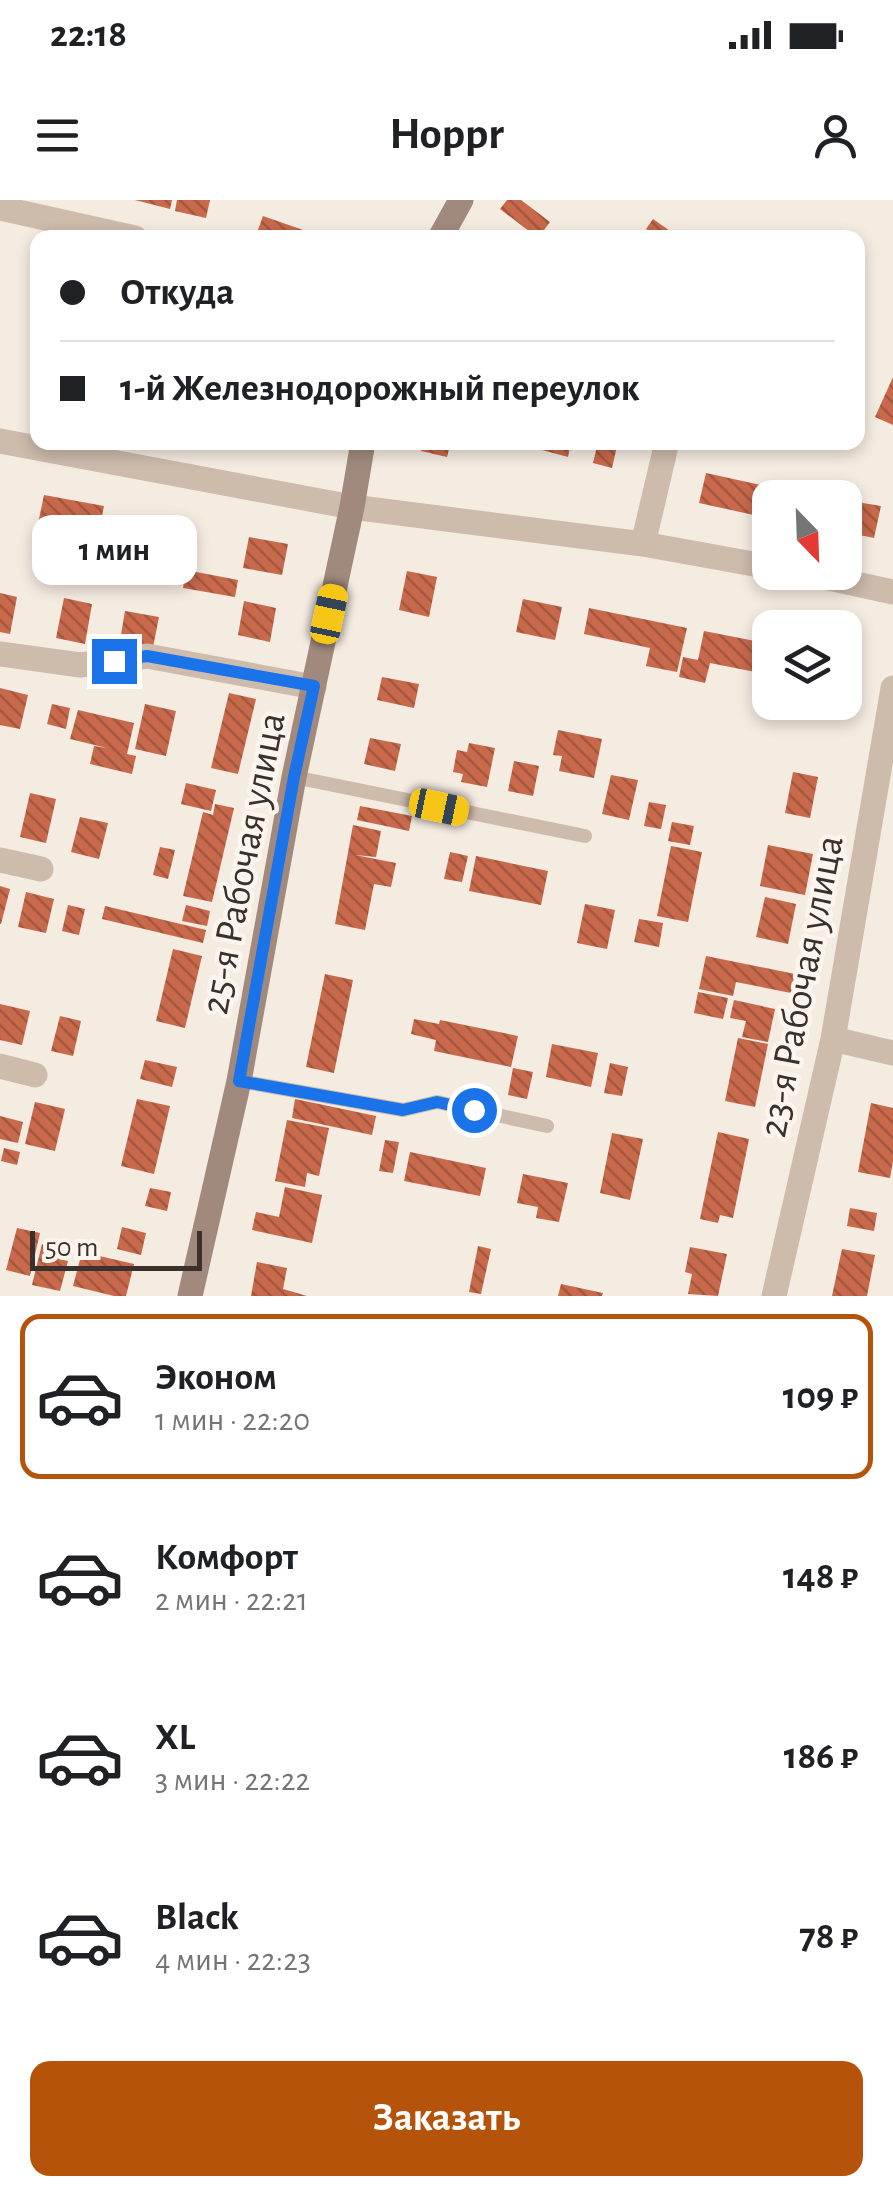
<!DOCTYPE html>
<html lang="ru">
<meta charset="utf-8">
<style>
body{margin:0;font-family:"Alegreya Sans",sans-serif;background:#f6f6f6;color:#202124;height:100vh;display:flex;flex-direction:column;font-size:38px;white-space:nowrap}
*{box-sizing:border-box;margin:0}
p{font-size:32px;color:#757577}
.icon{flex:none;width:55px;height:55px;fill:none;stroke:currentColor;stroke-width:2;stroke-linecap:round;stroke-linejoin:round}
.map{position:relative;height:1096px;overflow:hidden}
.panel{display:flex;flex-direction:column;background:#fff;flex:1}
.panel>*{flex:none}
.guide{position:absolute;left:30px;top:30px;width:835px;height:220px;border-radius:20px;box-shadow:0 5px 15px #0003;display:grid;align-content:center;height:220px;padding:0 30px;background:#fff}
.needle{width:65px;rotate:157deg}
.buttons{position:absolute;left:752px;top:280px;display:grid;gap:20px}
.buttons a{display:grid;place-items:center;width:110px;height:110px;border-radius:20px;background:#fff;box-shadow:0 5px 15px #0003;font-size:50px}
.scale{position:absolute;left:30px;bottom:25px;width:172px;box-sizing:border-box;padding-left:10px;border:5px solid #3b302b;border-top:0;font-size:28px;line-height:35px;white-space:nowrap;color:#3b302b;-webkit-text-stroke:8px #fbf5ee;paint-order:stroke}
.end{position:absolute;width:45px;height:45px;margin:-22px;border:12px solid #1a73e8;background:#fff;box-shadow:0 0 0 5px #fff}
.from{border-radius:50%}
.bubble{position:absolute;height:70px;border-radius:20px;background:#fff;box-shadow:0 5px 15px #0003;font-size:32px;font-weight:700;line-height:70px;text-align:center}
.car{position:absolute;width:30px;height:60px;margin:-30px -15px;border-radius:12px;box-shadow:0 0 8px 2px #0007;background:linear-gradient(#f5c518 24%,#345 0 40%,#f5c518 0 76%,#345 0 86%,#f5c518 0)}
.guide b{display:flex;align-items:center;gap:35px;height:95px;font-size:38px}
.guide b+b{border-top:2px solid #e0e0e0}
.guide i{width:25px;height:25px;background:#202124}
ul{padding:18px 0 0;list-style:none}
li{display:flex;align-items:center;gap:30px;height:165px;margin:0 20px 15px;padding:0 10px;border:5px solid transparent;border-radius:20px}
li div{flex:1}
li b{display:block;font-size:38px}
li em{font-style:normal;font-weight:700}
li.on{border-color:#b45309}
li>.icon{width:90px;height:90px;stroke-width:1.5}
.action{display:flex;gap:20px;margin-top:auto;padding:20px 30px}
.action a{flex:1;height:115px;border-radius:20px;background:#b45309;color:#fff;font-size:40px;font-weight:700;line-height:115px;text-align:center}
.status{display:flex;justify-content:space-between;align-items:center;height:70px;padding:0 50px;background:#fff;direction:ltr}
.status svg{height:28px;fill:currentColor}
header{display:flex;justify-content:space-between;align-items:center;height:130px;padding:0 30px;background:#fff;font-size:45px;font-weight:700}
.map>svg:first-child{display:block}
.building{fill:url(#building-back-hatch)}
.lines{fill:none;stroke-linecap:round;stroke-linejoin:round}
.service{stroke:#cdbbac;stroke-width:14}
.minor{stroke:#cdbbac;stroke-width:25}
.secondary{stroke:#a18a7d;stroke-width:25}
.route{stroke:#1a73e8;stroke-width:12}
.labels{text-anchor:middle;stroke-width:9;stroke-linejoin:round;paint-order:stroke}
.street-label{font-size:40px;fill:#3b302b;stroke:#fbf5ee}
</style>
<div class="status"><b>22:18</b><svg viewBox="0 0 49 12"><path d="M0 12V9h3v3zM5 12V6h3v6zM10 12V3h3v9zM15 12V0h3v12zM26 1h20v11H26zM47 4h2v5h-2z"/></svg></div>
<header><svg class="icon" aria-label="menu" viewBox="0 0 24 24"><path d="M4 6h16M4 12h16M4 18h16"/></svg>Hoppr<svg class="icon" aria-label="person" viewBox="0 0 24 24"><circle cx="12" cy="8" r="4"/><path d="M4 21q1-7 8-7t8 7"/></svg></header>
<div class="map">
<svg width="893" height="1096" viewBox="0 0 893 1096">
<defs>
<pattern id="building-back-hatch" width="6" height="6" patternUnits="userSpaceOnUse" patternTransform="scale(2.5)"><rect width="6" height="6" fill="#c8694b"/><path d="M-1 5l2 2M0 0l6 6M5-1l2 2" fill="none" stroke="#a4573f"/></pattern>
</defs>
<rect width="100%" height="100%" fill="#f4ebe1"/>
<!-- building -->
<path class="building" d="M135,0H172L170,9Z
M177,0H210L206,18L175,11Z
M507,0H521L550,22L538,38L500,9Z
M263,16L303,30L301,38H255Z
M653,19L680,38H658L646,29Z
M893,177V225L875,217Z
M423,242H451L447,257L421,251Z
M512,242H571L568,257Z
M598,242H618L612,268L593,263Z
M706,273L770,287L763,317L699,303Z
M44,295L104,306L96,346L65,340L67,329L58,327L57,333L37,329Z
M845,300L881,306L874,338L845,332Z
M249,337L288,344L282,375L243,368Z
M133,346L181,355L176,381L128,372Z
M186,370L238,380L235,397L183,388Z
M407,371L437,377L429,417L399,410Z
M0,393L17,397L10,434L0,432Z
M64,398L92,404L85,444L56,438Z
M523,399L562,407L555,440L516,432Z
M244,401L276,408L270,442L238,435Z
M589,408L687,428L677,472L646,466L650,448L584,434Z
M125,411L159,417L152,452L119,446Z
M704,431L770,444V475L710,463L705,483L679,477L683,457L698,460Z
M382,477L419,484L414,508L377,500Z
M0,488L28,495L20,529L0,525Z
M229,493L256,499L238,574L211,568Z
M52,504L70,508L66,529L47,524Z
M145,504L176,511L166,556L135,549Z
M78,510L134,523L127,554L136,556L132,574L90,564L94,546L107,548L70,539Z
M558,530L602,539L594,578L559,571L562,556L553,555Z
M370,538L401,544L395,571L364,564Z
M469,543L495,548L487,587L461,582L463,574L453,572L457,550L467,552Z
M514,561L539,566L533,596L508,591Z
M793,572L818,577L810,618L785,613Z
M611,575L638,580L629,620L602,614Z
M186,583L216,590L211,611L181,604Z
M30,593L56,599L46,643L20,637Z
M649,602L666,605L661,629L644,626Z
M215,604L234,608L212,702L183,696L203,612L213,615Z
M360,606L412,616L409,631L357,620Z
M80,617L108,623L99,659L71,652Z
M672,622L694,626L690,645L668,641Z
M353,625L381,631L376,657L355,655L396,663L391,687L374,684L365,730L335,724Z
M768,645L813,654L805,695L760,686Z
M671,646L702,652L688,722L657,716Z
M160,647L175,650L168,679L153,675Z
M450,652L468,656L462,682L444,679Z
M476,656L548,671L541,705L469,691Z
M0,686L10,689L1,724H0Z
M26,692L54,699L46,733L18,727Z
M765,697L796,704L788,744L756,737Z
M585,704L615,710L607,749L577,743Z
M68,705L85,709L79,735L62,731Z
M186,705L210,711L207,726L182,721Z
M105,706L206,730L203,743L102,719Z
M639,719L663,723L659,747L634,742Z
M173,749L202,756L185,828L156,821Z
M706,756L795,774L791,793L736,782L733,796L699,789Z
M325,774L353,780L334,873L306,867Z
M698,792L728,798L723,819L694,813Z
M734,800L775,809L768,842L742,837L746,821L730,818Z
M0,804L30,811L22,845L0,840Z
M60,816L81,821L73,856L51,851Z
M414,819L439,824L440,820L518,836L511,867L434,851L436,840L411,834Z
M738,838L768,844L755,907L725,901Z
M552,844L598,853L591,887L546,877Z
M145,860L177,867L172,887L140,879Z
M610,863L628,867L622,896L604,893Z
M513,868L533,872L527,899L508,895Z
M137,899L170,906L154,974L121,966Z
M295,899L376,916L372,935L292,918Z
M35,902L65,909L55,951L25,944Z
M871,903L893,908V961L890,978L858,972Z
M0,916L23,922L18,943L0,939Z
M287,920L329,928L319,976L307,973L305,987L275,981Z
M718,932L749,939L733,1018L720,1015L718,1023L700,1019Z
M612,933L643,939L630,1000L600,993Z
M385,940L399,942L393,973L379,971Z
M4,948L20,952L17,965L1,961Z
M410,952L486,968L480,996L404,981Z
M523,974L568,983L559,1022L536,1018L538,1007L517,1003Z
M285,987L322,995L312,1043L252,1030L256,1012L279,1017Z
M150,988L171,992L167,1011L145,1006Z
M850,1008L877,1013L874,1031L847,1026Z
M122,1027L146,1033L141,1055L117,1049Z
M17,1028L40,1033L30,1076L6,1070Z
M42,1044L61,1049L59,1059L68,1061L60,1091L32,1085Z
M478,1046L491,1049L481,1094L469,1092Z
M690,1047L727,1054L718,1096L688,1094L692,1074L685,1072Z
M842,1049L875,1055L867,1096H832Z
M82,1052L134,1064L126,1096H114L73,1086Z
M257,1062L287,1068L283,1089L307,1096H251Z
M561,1084L603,1093L602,1096H558Z"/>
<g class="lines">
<!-- service -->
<path class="service" d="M294,577L585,636
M239,881L403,910L437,902L547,926"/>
<!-- minor -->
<path class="minor" d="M0,8L135,38
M0,241L352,307L643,344L770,367
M643,344L667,242
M801,372L893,392
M0,454L80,465L147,456L314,487
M0,660L41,669
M833,839L893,853
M0,866L35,875
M774,1096L833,839L893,488"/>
<!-- secondary -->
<path class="secondary" d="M440,38L461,0
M190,1096L239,881L294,577L352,307L363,242"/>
</g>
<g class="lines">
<!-- route -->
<path class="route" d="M114,461L147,456L314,486L294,577L239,881L403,910L437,902L474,910"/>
</g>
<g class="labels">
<!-- street labels -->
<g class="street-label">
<text transform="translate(242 663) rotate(-79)" y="14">25-я Рабочая улица</text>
<text transform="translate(800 786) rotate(-79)" y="14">23-я Рабочая улица</text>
</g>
</g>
</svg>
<div class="buttons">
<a><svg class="needle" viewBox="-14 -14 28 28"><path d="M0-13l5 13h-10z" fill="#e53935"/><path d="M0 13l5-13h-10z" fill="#757577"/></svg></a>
<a><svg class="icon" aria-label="layers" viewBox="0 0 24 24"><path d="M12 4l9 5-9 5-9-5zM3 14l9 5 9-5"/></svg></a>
</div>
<div class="scale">50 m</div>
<i class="end from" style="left:474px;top:910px"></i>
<i class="end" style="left:114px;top:461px"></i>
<div class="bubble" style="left:32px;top:315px;width:165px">1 мин</div>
<i class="car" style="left:329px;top:414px;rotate:12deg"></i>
<i class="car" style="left:439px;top:607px;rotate:102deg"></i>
<div class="guide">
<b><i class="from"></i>Откуда</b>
<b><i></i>1-й Железнодорожный переулок</b>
</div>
</div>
<section class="panel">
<ul>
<li class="on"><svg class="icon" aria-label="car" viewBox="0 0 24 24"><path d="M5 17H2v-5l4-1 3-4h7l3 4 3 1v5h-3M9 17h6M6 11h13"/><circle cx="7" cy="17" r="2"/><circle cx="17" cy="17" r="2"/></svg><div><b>Эконом</b><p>1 мин · 22:20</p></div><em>109 ₽</em></li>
<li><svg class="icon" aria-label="car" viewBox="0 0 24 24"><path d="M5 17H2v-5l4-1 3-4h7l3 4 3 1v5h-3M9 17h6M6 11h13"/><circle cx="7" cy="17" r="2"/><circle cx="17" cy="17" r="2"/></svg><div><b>Комфорт</b><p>2 мин · 22:21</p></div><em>148 ₽</em></li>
<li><svg class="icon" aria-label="car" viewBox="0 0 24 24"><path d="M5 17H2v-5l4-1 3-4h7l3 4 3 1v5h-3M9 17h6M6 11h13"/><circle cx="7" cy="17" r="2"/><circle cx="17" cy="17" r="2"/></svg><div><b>XL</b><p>3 мин · 22:22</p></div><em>186 ₽</em></li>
<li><svg class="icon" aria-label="car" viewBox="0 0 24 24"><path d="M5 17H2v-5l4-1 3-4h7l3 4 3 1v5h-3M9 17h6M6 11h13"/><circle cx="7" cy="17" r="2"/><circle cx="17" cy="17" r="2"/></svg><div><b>Black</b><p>4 мин · 22:23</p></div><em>78 ₽</em></li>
</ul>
<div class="action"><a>Заказать</a></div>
</section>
